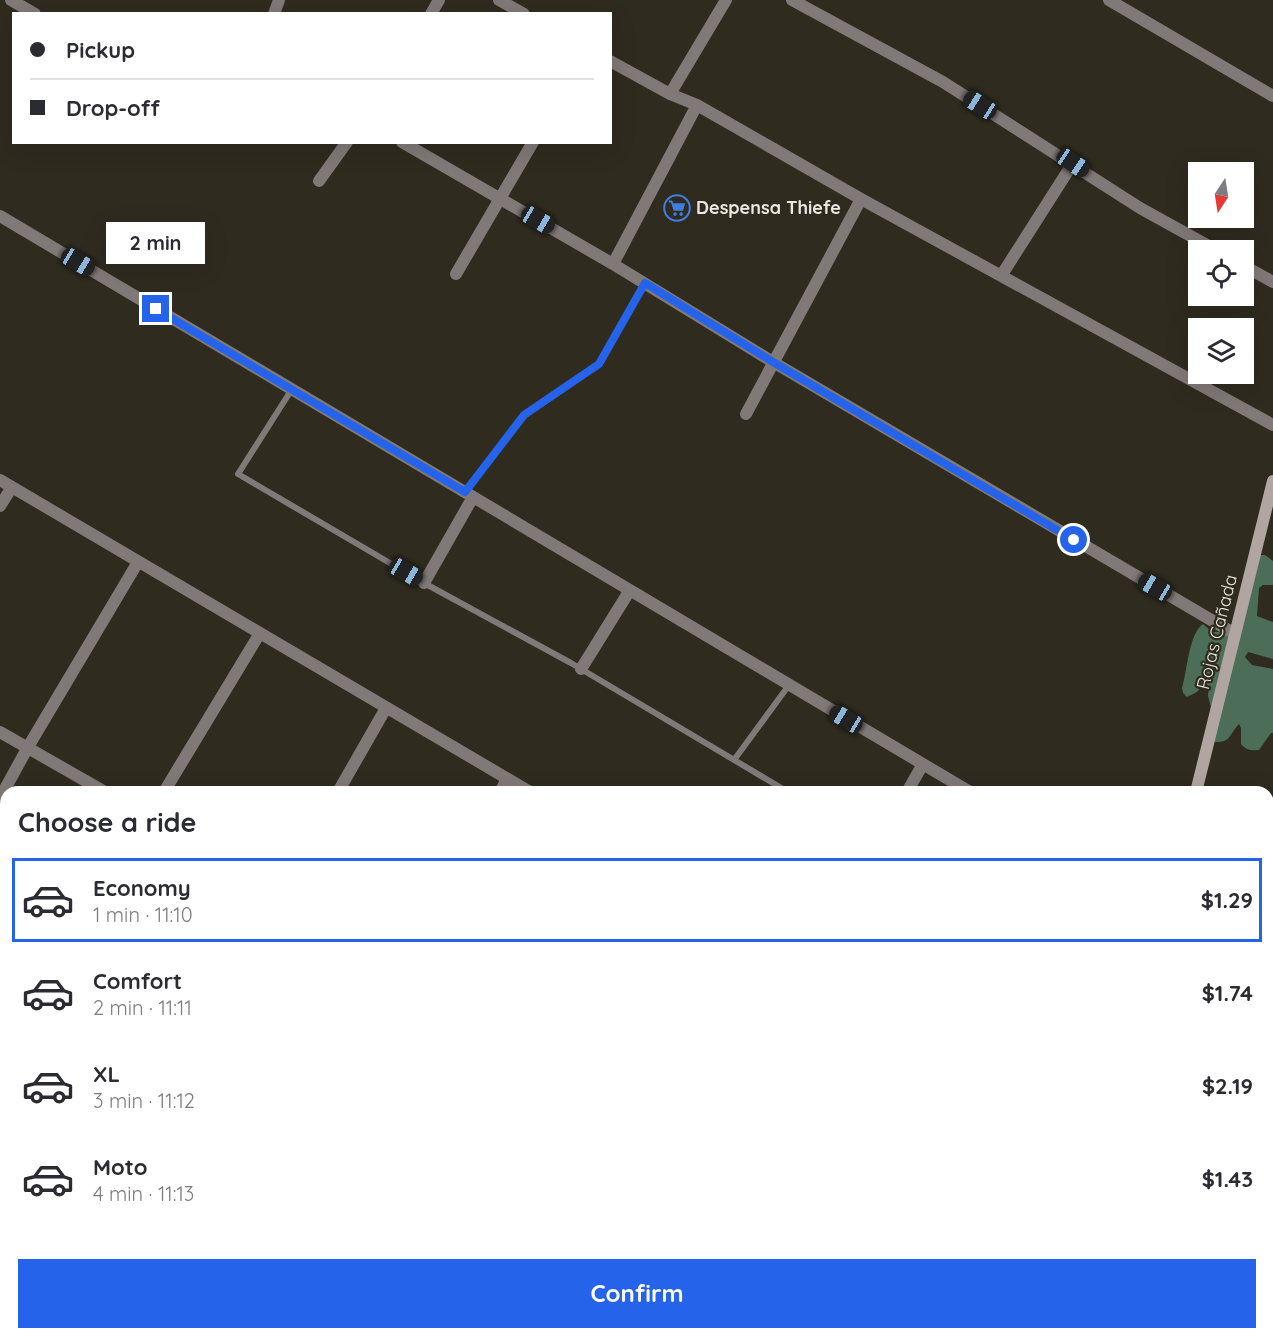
<!DOCTYPE html>
<meta charset="utf-8">
<style>
body{margin:0;font-family:Quicksand,sans-serif;background:#f7f7f7;color:#2b2b33;height:100vh;display:flex;flex-direction:column;font-size:22px;white-space:nowrap}
*{box-sizing:border-box;margin:0}
p{font-size:20px;color:#7c7c81}
.icon{flex:none;width:33px;height:33px;fill:none;stroke:currentColor;stroke-width:2;stroke-linecap:round;stroke-linejoin:round}
.map{position:relative;flex:1;overflow:hidden}
.drawer{position:absolute;left:0px;top:786px;width:1274px;height:554px;display:flex;flex-direction:column;background:#fff;border-radius:18px 18px 0 0;box-shadow:0 6px 24px #0002}
.drawer>*{flex:none}
.guide{position:absolute;left:12px;top:12px;width:600px;height:132px;border-radius:0px;box-shadow:0 6px 24px #0002;display:grid;align-content:center;height:132px;padding:0 18px;background:#fff}
.needle{width:39px;rotate:192deg}
.controls{position:absolute;left:1188px;top:162px;display:grid;gap:12px}
.controls a{display:grid;place-items:center;width:66px;height:66px;border-radius:0px;background:#fff;box-shadow:0 6px 24px #0002;font-size:30px}
.end{position:absolute;width:27px;height:27px;margin:-14px;border:8px solid #2563eb;background:#fff;box-shadow:0 0 0 3px #fff}
.from{border-radius:50%}
.bubble{position:absolute;height:42px;border-radius:0px;background:#fff;box-shadow:0 6px 24px #0002;font-size:20px;font-weight:800;line-height:42px;text-align:center}
.car{position:absolute;width:18px;height:36px;margin:-18px -9px;border-radius:8px;box-shadow:0 0 4px 2px #0007;background:linear-gradient(#222 24%,#8ab4d8 0 40%,#222 0 76%,#8ab4d8 0 86%,#222 0)}
.guide b{display:flex;align-items:center;gap:21px;height:57px;font-size:22px}
.guide b+b{border-top:2px solid #e1e1e2}
.guide i{width:15px;height:15px;background:#2b2b33}
ul{padding:0;list-style:none}
li{display:flex;align-items:center;gap:18px;height:84px;margin:0 12px 9px;padding:0 6px;border:3px solid transparent;border-radius:0px}
li div{flex:1}
li b{display:block;font-size:22px}
li em{font-style:normal;font-weight:800}
li.selected{border-color:#2563eb}
li>.icon{width:54px;height:54px;stroke-width:1.5}
h2{padding:0 18px;font-size:27px;line-height:72px}
.cta{display:flex;gap:12px;margin-top:auto;padding:12px 18px}
.cta a{flex:1;height:69px;border-radius:0px;background:#2563eb;color:#fff;font-size:24px;font-weight:800;line-height:69px;text-align:center}
.map>svg:first-child{display:block}
.forest{fill:#4c6d58}
.lines{fill:none;stroke-linecap:round;stroke-linejoin:round}
.lane{stroke:#807977;stroke-width:6}
.street{stroke:#807977;stroke-width:12}
.secondary{stroke:#b0a5a1;stroke-width:12}
.route{stroke:#2563eb;stroke-width:8}
.labels{text-anchor:middle;stroke-width:4.5;stroke-linejoin:round;paint-order:stroke}
.poi-label{font-size:18px;font-weight:bold;fill:#ece9e2;stroke:#2f2b1f;text-anchor:start}
.street-label{font-size:18px;fill:#ece9e2;stroke:#2f2b1f}
</style>
<div class="map">
<svg width="1273" height="1339" viewBox="0 0 1273 1339">
<rect width="100%" height="100%" fill="#2f2b1f"/>
<!-- forest -->
<path class="forest" d="M1259,555H1265L1273,561V585H1263L1259,588L1257,616L1273,622V659L1248,652L1245,657L1252,665L1273,669V733H1271L1259,750C1251,751 1246,750 1241,744V728L1239,724C1227,737 1232,743 1211,742L1205,733L1211,707L1208,696L1209,686L1204,684L1197,692L1187,697L1183,693L1182,688C1187,672 1189,633 1203,624L1212,632H1223L1228,634Z
M1268,839H1273V879L1268,874Z"/>
<g class="lines">
<!-- lane -->
<path class="lane" d="M292,389L238,474L424,583L571,663L788,792
M465,492L524,415L599,364L645,283
M734,760L789,685
M0,1259L6,1263
M112,1334L121,1339"/>
<!-- street -->
<path class="street" d="M11,0L35,14
M499,0L524,14
M792,0L943,82L1140,208L1216,250
M1109,0L1273,96
M274,14L279,0
M431,14L439,0
M610,61L670,94L697,105L861,199L1273,425
M670,94L726,0
M402,142L613,264L773,362L1235,634
M319,181L347,142
M0,216L970,792
M613,264L697,105
M1244,266L1273,282
M456,274L533,142
M1001,276L1073,163
M746,414L861,199
M0,480L530,792
M0,506L12,487
M424,583L473,497
M581,669L630,590
M0,732L105,792
M164,792L260,633
M338,792L386,708
M500,792L507,779
M907,792L923,764
M0,798L28,747L138,562
M0,1051L6,1054
M0,1170L6,1159
M311,1334L320,1339
M481,1334L490,1339
M733,1334L736,1339
M528,1339L532,1334"/>
<!-- secondary -->
<path class="secondary" d="M1196,792L1273,481
M869,1339L872,1334"/>
</g>
<g class="lines">
<!-- route -->
<path class="route" d="M156,309L465,492L524,415L599,364L645,283L773,362L1074,540"/>
</g>
<!-- icons -->
<defs>
<g id="supermarket-ring" transform="scale(1.35)"><circle r="9.5" fill="#2f2b1f" stroke="#3f7fe0" stroke-width="1.5"/><path d="M-6-5.5h2.5l.6 2H6L4.5 2H-2.5L-4.4-4H-6ZM-1.5 3.2a1.3 1.3 0 1 0 .1 0ZM3 3.2a1.3 1.3 0 1 0 .1 0Z" fill="#3f7fe0"/></g>
</defs>
<g fill-rule="evenodd">
<use href="#supermarket-ring" x="677" y="208"/>
</g>
<g class="labels">
<!-- poi labels -->
<g class="poi-label">
<text x="696" y="214">Despensa Thiefe</text>
</g>
<!-- street labels -->
<g class="street-label">
<text transform="translate(1217 632) rotate(-76)" y="6">Rojas Cañada</text>
</g>
</g>
</svg>
<div class="controls">
<a><svg class="needle" viewBox="-14 -14 28 28"><path d="M0-13l5 13h-10z" fill="#e53935"/><path d="M0 13l5-13h-10z" fill="#7c7c81"/></svg></a>
<a><svg class="icon" aria-label="locate" viewBox="0 0 24 24"><circle cx="12" cy="12" r="6"/><path d="M12 2v4M12 18v4M2 12h4M18 12h4"/></svg></a>
<a><svg class="icon" aria-label="layers" viewBox="0 0 24 24"><path d="M12 4l9 5-9 5-9-5zM3 14l9 5 9-5"/></svg></a>
</div>
<i class="end from" style="left:1074px;top:540px"></i>
<i class="end" style="left:156px;top:309px"></i>
<div class="bubble" style="left:106px;top:222px;width:99px">2 min</div>
<i class="car" style="left:980px;top:105px;rotate:302deg"></i>
<i class="car" style="left:1073px;top:163px;rotate:124deg"></i>
<i class="car" style="left:538px;top:220px;rotate:120deg"></i>
<i class="car" style="left:78px;top:262px;rotate:121deg"></i>
<i class="car" style="left:406px;top:572px;rotate:120deg"></i>
<i class="car" style="left:1155px;top:587px;rotate:300deg"></i>
<i class="car" style="left:846px;top:719px;rotate:301deg"></i>
<div class="guide">
<b><i class="from"></i>Pickup</b>
<b><i></i>Drop-off</b>
</div>
<section class="drawer">
<h2>Choose a ride</h2>
<ul>
<li class="selected"><svg class="icon" aria-label="car" viewBox="0 0 24 24"><path d="M5 17H2v-5l4-1 3-4h7l3 4 3 1v5h-3M9 17h6M6 11h13"/><circle cx="7" cy="17" r="2"/><circle cx="17" cy="17" r="2"/></svg><div><b>Economy</b><p>1 min · 11:10</p></div><em>$1.29</em></li>
<li><svg class="icon" aria-label="car" viewBox="0 0 24 24"><path d="M5 17H2v-5l4-1 3-4h7l3 4 3 1v5h-3M9 17h6M6 11h13"/><circle cx="7" cy="17" r="2"/><circle cx="17" cy="17" r="2"/></svg><div><b>Comfort</b><p>2 min · 11:11</p></div><em>$1.74</em></li>
<li><svg class="icon" aria-label="car" viewBox="0 0 24 24"><path d="M5 17H2v-5l4-1 3-4h7l3 4 3 1v5h-3M9 17h6M6 11h13"/><circle cx="7" cy="17" r="2"/><circle cx="17" cy="17" r="2"/></svg><div><b>XL</b><p>3 min · 11:12</p></div><em>$2.19</em></li>
<li><svg class="icon" aria-label="car" viewBox="0 0 24 24"><path d="M5 17H2v-5l4-1 3-4h7l3 4 3 1v5h-3M9 17h6M6 11h13"/><circle cx="7" cy="17" r="2"/><circle cx="17" cy="17" r="2"/></svg><div><b>Moto</b><p>4 min · 11:13</p></div><em>$1.43</em></li>
</ul>
<div class="cta"><a>Confirm</a></div>
</section>
</div>
